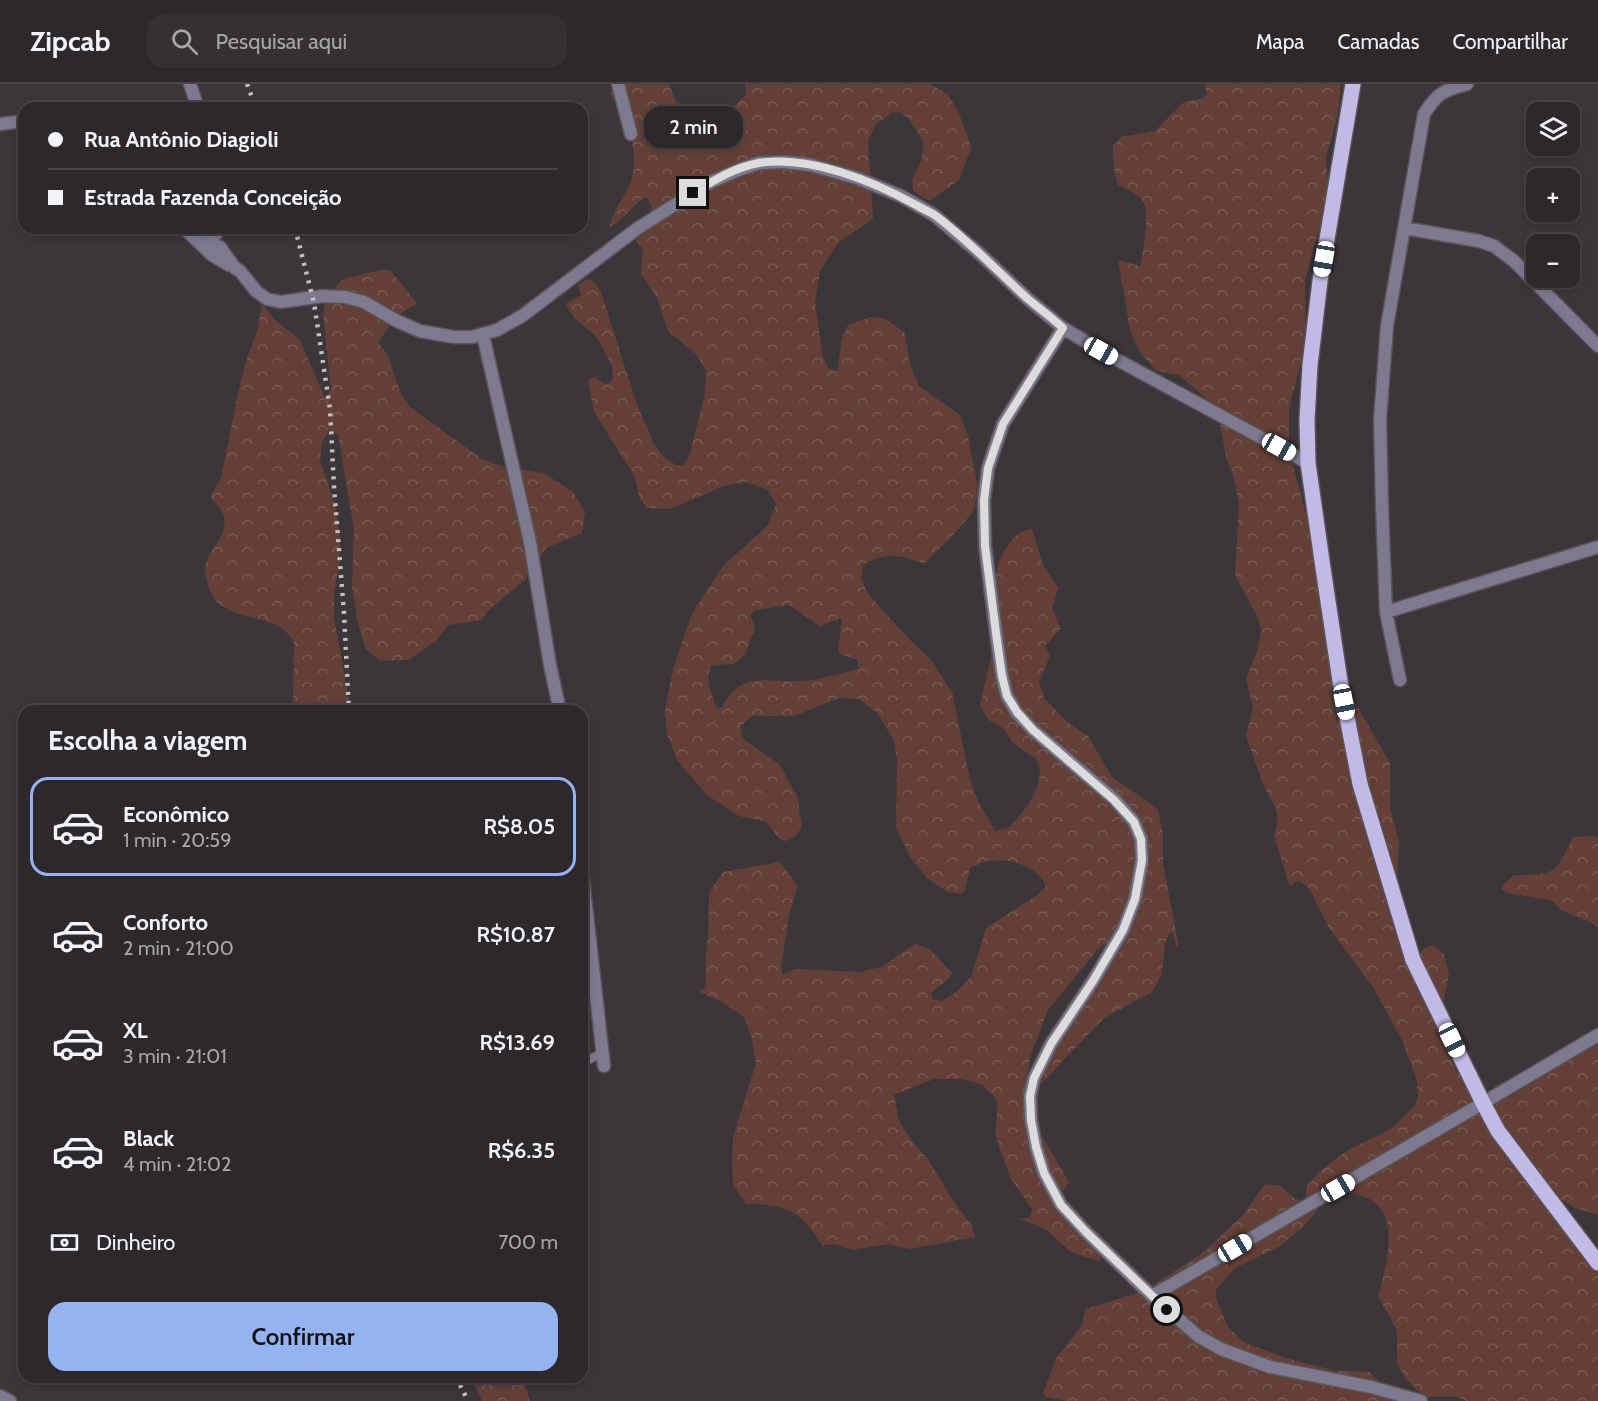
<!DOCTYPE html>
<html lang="pt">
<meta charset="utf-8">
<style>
body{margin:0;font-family:Cabin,sans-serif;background:#343034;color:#f1f3f6;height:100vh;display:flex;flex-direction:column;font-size:22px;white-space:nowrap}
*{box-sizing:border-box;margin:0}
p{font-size:20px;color:#a6a6a9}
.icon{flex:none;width:33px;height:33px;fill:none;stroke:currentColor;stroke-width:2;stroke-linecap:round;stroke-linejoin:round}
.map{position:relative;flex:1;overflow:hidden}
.side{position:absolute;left:18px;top:621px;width:570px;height:678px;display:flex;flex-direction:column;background:#2c282c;border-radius:18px;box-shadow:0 3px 9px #0003,0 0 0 2px #484448}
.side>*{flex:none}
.top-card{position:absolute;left:18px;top:18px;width:570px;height:132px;border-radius:18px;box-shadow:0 3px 9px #0003,0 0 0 2px #484448;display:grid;align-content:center;height:132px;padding:0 30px;background:#2c282c}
.controls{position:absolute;left:1526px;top:18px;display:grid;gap:12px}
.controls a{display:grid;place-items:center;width:54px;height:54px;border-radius:12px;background:#2c282c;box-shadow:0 3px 9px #0003,0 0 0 2px #484448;font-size:30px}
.end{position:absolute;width:27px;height:27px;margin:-14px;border:8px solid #dedbdd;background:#111;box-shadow:0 0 0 3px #111}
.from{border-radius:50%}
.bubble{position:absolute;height:42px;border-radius:18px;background:#2c282c;box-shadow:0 3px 9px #0003,0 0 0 2px #484448;font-size:20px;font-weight:600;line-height:42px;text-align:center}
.car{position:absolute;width:18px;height:36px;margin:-18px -9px;border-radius:8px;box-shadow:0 0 4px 2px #0007;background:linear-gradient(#fff 24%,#345 0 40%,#fff 0 76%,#345 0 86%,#fff 0)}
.top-card b{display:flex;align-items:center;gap:21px;height:57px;font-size:22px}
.top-card b+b{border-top:2px solid #484448}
.top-card i{width:15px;height:15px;background:#f1f3f6}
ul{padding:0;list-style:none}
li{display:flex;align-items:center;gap:18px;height:99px;margin:0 12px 9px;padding:0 18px;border:3px solid transparent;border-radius:18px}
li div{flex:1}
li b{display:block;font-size:22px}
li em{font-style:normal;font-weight:600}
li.selected{border-color:#95b2f1}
li>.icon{width:54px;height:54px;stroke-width:1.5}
h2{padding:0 30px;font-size:27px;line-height:72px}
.pay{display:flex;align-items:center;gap:15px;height:66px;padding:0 30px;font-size:22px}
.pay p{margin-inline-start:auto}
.cta{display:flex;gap:12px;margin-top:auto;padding:12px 30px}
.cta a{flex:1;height:69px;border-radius:18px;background:#95b2f1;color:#111;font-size:24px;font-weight:600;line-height:69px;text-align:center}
header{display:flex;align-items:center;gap:36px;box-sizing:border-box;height:84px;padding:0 30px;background:#2c282c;border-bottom:2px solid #484448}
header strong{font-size:28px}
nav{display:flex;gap:33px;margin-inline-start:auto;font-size:21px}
.search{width:420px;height:54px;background:#343034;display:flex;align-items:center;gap:15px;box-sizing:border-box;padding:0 21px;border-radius:18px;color:#a6a6a9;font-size:22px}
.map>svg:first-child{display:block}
.forest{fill:url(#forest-crowns);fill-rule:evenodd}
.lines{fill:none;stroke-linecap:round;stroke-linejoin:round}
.service-casing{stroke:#585457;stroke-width:10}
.minor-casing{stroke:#585457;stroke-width:15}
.tertiary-casing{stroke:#585457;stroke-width:15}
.primary-casing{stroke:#585457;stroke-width:18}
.service{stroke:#7e798f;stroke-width:8}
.minor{stroke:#7e798f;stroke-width:12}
.tertiary{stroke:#7e798f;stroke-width:12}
.primary{stroke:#c3b9e6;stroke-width:15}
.rail{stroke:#c3bfc2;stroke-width:4.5;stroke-dasharray:3 6;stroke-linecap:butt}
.route{stroke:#dedbdd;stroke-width:8}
</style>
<header>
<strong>Zipcab</strong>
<div class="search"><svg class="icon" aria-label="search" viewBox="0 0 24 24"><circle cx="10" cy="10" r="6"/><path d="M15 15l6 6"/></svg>Pesquisar aqui</div>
<nav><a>Mapa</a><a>Camadas</a><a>Compartilhar</a></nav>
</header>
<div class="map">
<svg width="1598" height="1317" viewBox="0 0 1598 1317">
<defs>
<pattern id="forest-crowns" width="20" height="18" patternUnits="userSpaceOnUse" patternTransform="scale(1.5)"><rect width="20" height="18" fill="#633f38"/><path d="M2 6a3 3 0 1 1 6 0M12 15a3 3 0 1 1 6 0" fill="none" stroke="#795a54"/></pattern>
</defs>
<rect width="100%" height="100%" fill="#3a363a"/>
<!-- forest -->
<path class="forest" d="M616,0H669L675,16L685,26L697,30L735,22L746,10L745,0H930L948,11L958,27L972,65L968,71L959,96L929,117L913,107L912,96L922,74L923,57L908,34L900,29H892L876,40L868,56L873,135L839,158L820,187L815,219L823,273L828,284L837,287L842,254L848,241C877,230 880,229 905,249L910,281L919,302L960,331L968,352L978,404L973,428L954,450L923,481V479C900,472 885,467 863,481L861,493L867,509L910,556L931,576L952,608L971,700L979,719L995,747L1009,744L1029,720L1038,701L1040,685L1036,675L1013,659L1003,644L989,636L980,622C985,596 993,570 996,544C999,514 988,490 1007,463C1014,452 1019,447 1032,445L1043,481L1058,504L1052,524L1061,544L1045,562L1050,572L1039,598L1044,614L1066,637L1088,652L1112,693L1158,725L1163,751V779L1179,864L1176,862L1173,849H1170L1165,859L1162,890L1152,908L1104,934L1041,1000L1040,990L1115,853L1099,864L1048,926L1030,973L1025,1007L1029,1030L1069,1098L1060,1111L1064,1132L1074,1145L1095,1163L1101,1178L1071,1168L1045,1145L1020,1135L1030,1133L1032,1125L1011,1095L999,1063L995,1047L998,1021L995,1013L982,1001L964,995H934L894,1011L899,1037L912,1057L929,1077L954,1118L972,1142L975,1153L910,1165L888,1160L853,1166L835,1160L824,1161L823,1163C801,1126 787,1121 746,1120L733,1101L732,1077L733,1053L756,979L752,956L745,934L724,919L698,907L706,904V868L708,854L709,809L723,788L780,778L798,802L789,831L781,882L782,891L795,885L860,888L881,883L915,860L930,865L952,889L949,894L931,909L933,915L942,917L956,908L971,893L986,844L1037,811L1046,802C1037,781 1009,774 988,777C982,778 976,782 970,784L965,807L961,810L946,807L927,794L910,773L896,743L897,676L894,656L877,629L859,615L839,614L794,632H752L741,642L742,654L779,680L797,712L802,742L796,752L786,757L779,755L767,738L739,732L707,711L677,676L667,650L665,626L673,585L692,529L724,481L768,441L776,420L767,405L745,398L724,402L670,425L647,424L639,413L635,393L594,328L588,296L595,293L605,300L610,299L613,293L612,281L596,252L575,235L565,220L581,211L578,201L588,195L595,198L601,208L636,318L654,360L664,373L676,381H683L689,373L705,310L706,287L697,271L668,247L657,214L641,190L643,166L636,157L652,125L648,114H643L616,140L609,143C612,136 614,128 618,121C622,114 627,107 630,100C642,69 627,36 610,10ZM789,521L820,542L842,534L838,567L842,571L857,575L859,585C841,589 817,597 800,597C767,599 741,586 722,623L717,624C711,608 705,599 711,582L736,579L746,569L755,543L750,531L755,526Z
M1204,0H1341L1337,34L1326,73L1328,100L1324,127L1305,196L1306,257L1289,325V368L1322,488L1346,603L1390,679V724L1399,758L1397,795L1391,816L1419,872L1424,864L1433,861L1444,870L1449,890L1440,936L1447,967L1456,987L1481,1013L1495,1016L1508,1014L1585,960L1598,954V1131L1575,1124L1555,1111L1598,1177V1317H1467L1457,1313H1424L1405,1294L1397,1279V1247L1378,1212C1386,1183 1403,1128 1365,1113C1355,1109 1343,1108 1332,1105L1323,1113L1314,1131L1303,1143L1280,1162L1235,1184L1216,1206V1214L1228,1243L1245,1259L1286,1274L1336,1287L1369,1288L1397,1314V1317H1067L1046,1313L1043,1309L1057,1273L1082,1241L1085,1225L1144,1207L1204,1168L1243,1131L1265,1100L1281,1102L1295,1115L1305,1118L1307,1102L1319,1088L1348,1066L1391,1045L1415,1021L1418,1012L1417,997L1403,958L1374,905L1329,844L1309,804L1299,797L1295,798L1292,802L1289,801L1274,751L1278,737L1276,725L1263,700L1246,652L1253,622L1246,595L1257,567L1261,547L1258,534L1235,491L1239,418L1233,390L1227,377L1218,330L1201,310L1179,291L1156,287L1139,267L1130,246L1118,176L1140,182C1143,168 1151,128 1142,116C1138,110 1126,105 1118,101L1114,85L1113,62L1121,53L1155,47L1184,18L1204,14L1207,10Z
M384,185L391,187L417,219L398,231L378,258L387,270L401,309L410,323L482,375L504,383L544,389L573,408L585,428L582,449L546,464L525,496L488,527L482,536L448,541L437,556L408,576L380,577L365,564L357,535L352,503L354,446L338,351L329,346L322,359L320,376L336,424L340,455V476L334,509V533L349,617L321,627H293L294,558C276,528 240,539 217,518C214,516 212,510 210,507C207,501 204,486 206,479C211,463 232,447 222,428C220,423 214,418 210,413L221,394L240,300L248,272L257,247L262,220L275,236L300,256L325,314L331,305L323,231L326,214L343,195Z
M1594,752L1598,754V843L1592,839L1561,826L1551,816L1506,809L1501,805L1503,801L1514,791C1556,791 1555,790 1573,753Z
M471,1293H522L530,1317H482Z"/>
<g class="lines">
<!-- service casing -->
<g class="service-casing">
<path id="service" d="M582,979L602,969"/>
</g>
<!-- minor casing -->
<g class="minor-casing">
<path id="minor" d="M190,0L198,24
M618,0L631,50
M0,40L24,37
M184,144L212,171L229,181
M216,144V150L212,156L214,161L220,163L235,184L240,187L256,207L267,215L281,218L322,212L345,213L364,218L397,237L420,247L454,253H472L497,246L522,232L638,144L711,98L738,86L759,79L784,78L811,81L857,94L901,112L934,131L979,169L1028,215L1063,244L1101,267L1308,379
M1404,144L1479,157L1494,162L1514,177L1598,262
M185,145L215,151
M1063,244L1003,340L988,384L984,416L985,462L996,549L1002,592L1007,612L1017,629L1033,646L1115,716L1134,738L1141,755L1142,776L1135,815L1123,846L1093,897L1051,960L1034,994L1030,1012L1031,1036L1036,1063L1044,1089L1061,1121L1086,1148L1152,1212L1198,1252L1221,1265L1270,1283L1371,1303L1421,1317
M483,251L530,458L550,581L560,627
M1386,528L1598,463
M1400,596L1386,528L1382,421L1380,336L1387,242L1424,30C1438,8 1443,7 1467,0
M582,786L604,982
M1152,1212L1483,1019
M0,1312L10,1317"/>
</g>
<!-- tertiary casing -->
<g class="tertiary-casing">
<path id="tertiary" d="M1483,1019L1598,951"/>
</g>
<!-- primary casing -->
<g class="primary-casing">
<path id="primary" d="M1353,0L1320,197L1310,281L1307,336L1308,379L1323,484L1340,597L1360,700L1413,876L1483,1019L1498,1047L1598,1179"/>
</g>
<!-- service -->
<use href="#service" class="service"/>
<!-- minor -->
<use href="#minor" class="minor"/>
<!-- tertiary -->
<use href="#tertiary" class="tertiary"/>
<!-- primary -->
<use href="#primary" class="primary"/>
<!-- rail -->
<path class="rail" d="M247,0L256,24
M295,144L314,219L330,325L334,403L344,529L349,627
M456,1293L468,1317"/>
</g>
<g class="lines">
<!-- route -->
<path class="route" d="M693,109C713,97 735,83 759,79C809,71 873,97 916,121C923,125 930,128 936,132C969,157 997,187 1028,215C1040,225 1052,234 1063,244L1003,340L988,384L984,416L985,462L996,549L1002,592L1007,612L1017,628L1033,646L1114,716L1134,738L1141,755L1142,776L1135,815L1123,846L1093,897L1051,960L1034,994L1030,1012L1031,1036L1036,1063L1044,1089L1061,1121L1086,1148L1167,1226"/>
</g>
</svg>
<div class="controls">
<a><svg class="icon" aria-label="layers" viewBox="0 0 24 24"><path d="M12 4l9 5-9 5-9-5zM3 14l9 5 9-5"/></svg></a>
<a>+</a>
<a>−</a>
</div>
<i class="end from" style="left:1167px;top:1226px"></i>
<i class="end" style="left:693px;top:109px"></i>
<div class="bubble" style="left:644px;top:22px;width:99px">2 min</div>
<i class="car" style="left:1324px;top:175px;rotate:190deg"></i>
<i class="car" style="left:1101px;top:267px;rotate:119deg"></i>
<i class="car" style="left:1279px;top:363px;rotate:119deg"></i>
<i class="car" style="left:1344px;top:618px;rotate:169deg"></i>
<i class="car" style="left:1452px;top:956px;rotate:154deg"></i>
<i class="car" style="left:1338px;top:1104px;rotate:60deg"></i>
<i class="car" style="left:1235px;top:1164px;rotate:59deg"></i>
<div class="top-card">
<b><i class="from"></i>Rua Antônio Diagioli</b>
<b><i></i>Estrada Fazenda Conceição</b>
</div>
<section class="side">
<h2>Escolha a viagem</h2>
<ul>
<li class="selected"><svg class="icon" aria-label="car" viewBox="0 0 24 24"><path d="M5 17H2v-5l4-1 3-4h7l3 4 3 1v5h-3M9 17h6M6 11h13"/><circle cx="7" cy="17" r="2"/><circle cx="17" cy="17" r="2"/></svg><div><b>Econômico</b><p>1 min · 20:59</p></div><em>R$8.05</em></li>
<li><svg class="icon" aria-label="car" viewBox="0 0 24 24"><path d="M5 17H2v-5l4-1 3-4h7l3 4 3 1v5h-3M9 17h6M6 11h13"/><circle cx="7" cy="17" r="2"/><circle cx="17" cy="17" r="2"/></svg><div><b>Conforto</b><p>2 min · 21:00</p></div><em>R$10.87</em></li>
<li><svg class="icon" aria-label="car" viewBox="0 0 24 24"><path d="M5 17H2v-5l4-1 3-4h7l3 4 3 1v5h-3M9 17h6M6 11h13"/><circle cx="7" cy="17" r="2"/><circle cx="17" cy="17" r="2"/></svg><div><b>XL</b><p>3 min · 21:01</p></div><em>R$13.69</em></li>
<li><svg class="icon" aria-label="car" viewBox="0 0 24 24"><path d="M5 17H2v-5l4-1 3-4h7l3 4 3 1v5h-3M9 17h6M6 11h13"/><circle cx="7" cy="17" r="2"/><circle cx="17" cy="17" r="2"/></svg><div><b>Black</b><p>4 min · 21:02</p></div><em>R$6.35</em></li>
</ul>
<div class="pay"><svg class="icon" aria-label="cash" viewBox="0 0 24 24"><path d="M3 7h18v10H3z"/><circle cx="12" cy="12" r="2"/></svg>Dinheiro<p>700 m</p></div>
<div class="cta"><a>Confirmar</a></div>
</section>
</div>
